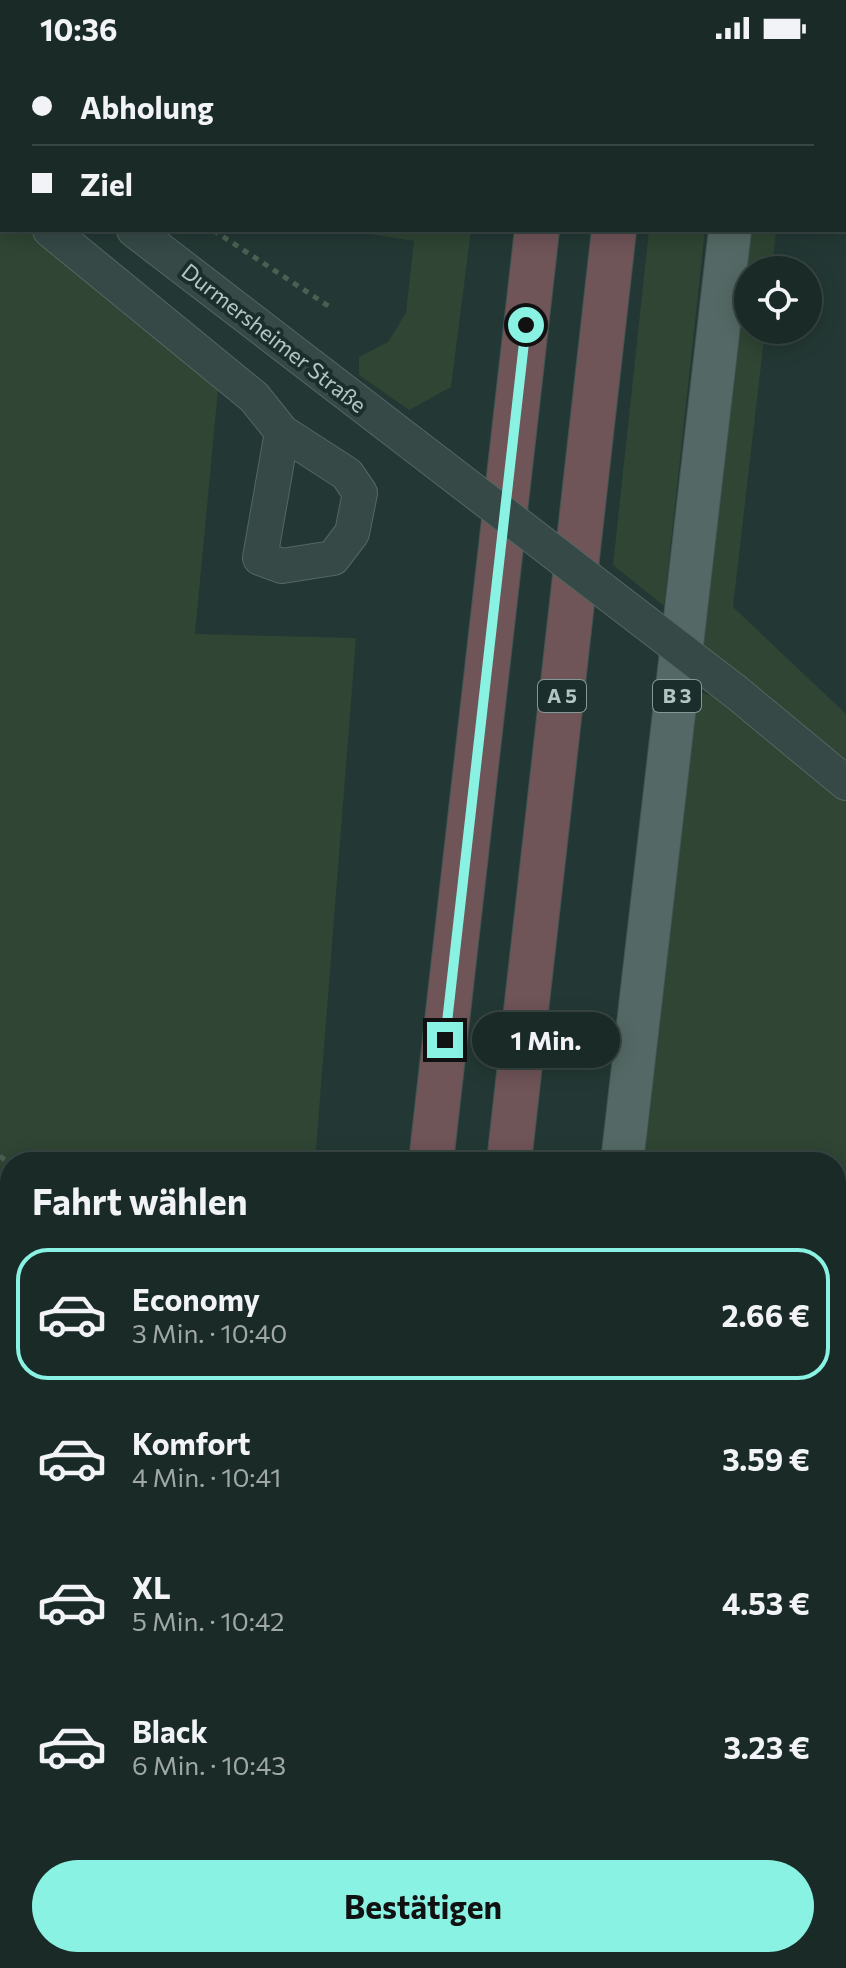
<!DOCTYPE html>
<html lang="de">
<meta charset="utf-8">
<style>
body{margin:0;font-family:Commissioner,sans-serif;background:#23322f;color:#f1f3f6;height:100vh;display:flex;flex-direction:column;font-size:30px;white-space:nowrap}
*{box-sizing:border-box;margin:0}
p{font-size:26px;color:#9fa7a7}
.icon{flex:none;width:44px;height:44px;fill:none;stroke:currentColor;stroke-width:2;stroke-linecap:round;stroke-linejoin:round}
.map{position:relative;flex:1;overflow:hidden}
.details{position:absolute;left:0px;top:1096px;width:846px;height:816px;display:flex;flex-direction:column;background:#1a2a27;border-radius:32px 32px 0 0;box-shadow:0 4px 20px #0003,0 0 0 2px #384644}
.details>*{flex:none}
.guide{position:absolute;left:0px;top:0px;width:846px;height:176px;box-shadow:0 4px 20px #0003,0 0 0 2px #384644;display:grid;align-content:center;height:176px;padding:0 32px;background:#1a2a27}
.controls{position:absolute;left:734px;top:200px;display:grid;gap:16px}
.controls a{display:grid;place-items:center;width:88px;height:88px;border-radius:50%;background:#1a2a27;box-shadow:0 4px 20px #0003,0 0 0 2px #384644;font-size:40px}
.end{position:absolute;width:36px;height:36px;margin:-18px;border:10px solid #89f2e3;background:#111;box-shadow:0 0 0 4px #111}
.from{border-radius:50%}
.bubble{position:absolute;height:56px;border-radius:28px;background:#1a2a27;box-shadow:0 4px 20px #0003,0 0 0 2px #384644;font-size:26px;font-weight:700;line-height:56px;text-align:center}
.guide b{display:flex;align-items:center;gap:28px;height:76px;font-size:30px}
.guide b+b{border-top:2px solid #384644}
.guide i{width:20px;height:20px;background:#f1f3f6}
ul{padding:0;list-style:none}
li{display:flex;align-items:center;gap:24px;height:132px;margin:0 16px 12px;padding:0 16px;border:4px solid transparent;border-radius:32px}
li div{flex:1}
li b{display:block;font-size:30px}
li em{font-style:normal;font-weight:700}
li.current{border-color:#89f2e3}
li>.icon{width:72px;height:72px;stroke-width:1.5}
h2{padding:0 32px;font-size:36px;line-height:96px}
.action{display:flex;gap:16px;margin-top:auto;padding:16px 32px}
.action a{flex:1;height:92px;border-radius:48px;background:#89f2e3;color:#111;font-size:32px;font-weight:700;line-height:92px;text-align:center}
.status{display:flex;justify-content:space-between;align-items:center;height:56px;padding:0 40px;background:#1a2a27;direction:ltr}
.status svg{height:22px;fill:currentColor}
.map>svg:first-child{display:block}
.green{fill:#304533}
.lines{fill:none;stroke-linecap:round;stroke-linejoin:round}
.minor-casing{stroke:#546764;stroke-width:36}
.major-casing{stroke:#425552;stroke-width:44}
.highway-casing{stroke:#415451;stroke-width:46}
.path{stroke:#4b6053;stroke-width:5;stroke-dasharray:6 6;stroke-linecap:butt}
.minor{stroke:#364946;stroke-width:34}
.major{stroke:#546965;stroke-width:42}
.highway{stroke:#6f5458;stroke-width:44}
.minor-bridge-casing{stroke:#546764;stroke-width:36;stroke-linecap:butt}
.minor-bridge{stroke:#364946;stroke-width:34}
.route{stroke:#89f2e3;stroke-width:10}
.labels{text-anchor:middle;stroke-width:8;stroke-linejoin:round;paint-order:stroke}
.shield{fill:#1c2e2b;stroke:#849895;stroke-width:2}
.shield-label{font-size:20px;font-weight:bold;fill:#b1c5c2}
.street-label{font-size:22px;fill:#b1c5c2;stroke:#1c2e2b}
</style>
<div class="status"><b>10:36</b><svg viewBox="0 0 49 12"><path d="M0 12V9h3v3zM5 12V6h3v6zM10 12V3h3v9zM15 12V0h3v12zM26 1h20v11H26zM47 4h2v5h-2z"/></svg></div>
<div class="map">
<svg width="846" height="1912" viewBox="0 0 846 1912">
<rect width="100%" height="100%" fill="#233834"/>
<!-- green -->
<path class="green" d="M40,0H492L43,2Z
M0,145L2,174H36L219,323L195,578L356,582L315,1106H10V1902H246L245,1912H0Z
M346,174H471L451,331L409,354L359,319V301L388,286L406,257L414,185Z
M649,174H705L664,550L613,509Z
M746,174H776L772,214H748V274H765L733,551L846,658V708L698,589Z
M694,634L722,644L846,744V1199L836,1247V1106H639Z
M836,1857H846V1912H549L550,1902H836Z"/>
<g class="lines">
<!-- minor casing -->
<g class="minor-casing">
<path id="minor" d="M0,71L2,73
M0,134L2,135
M50,174L254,341L282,376L347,418L360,437L352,477L333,502L282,510L260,502L282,376
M134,174L414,389
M736,636L846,727"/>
</g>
<!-- major casing -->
<g class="major-casing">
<path id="major" d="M750,2V0
M622,1106L730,174
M528,1912L529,1902"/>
</g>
<!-- highway casing -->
<g class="highway-casing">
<path id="highway" d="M556,2L557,0
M634,2V0
M431,1106L537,174
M509,1106L614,174
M339,1912L340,1902
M417,1912L418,1902"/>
</g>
<!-- path -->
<path class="path" d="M0,27L2,28
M213,174L330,251
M0,1100L10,1108"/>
<!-- minor -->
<use href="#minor" class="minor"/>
<!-- major -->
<use href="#major" class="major"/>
<!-- highway -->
<use href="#highway" class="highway"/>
<!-- minor-bridge casing -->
<g class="minor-bridge-casing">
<path id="minor-bridge" d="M414,389L736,636"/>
</g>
<!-- minor-bridge -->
<use href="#minor-bridge" class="minor-bridge"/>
</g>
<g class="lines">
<!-- route -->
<path class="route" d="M445,984L526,269"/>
</g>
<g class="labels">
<!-- shield labels -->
<g class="shield">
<rect x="538" y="624" width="48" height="32" rx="6"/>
<rect x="653" y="624" width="48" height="32" rx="6"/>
</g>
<g class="shield-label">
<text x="562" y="647">A 5</text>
<text x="677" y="647">B 3</text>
</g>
<!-- street labels -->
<g class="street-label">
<text transform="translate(274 282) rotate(38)" y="8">Durmersheimer Straße</text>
</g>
</g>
</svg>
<div class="controls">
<a><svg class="icon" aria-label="locate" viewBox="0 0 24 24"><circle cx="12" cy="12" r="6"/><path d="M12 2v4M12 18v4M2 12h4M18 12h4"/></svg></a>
</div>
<i class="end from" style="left:526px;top:269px"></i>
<i class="end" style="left:445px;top:984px"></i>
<div class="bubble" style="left:472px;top:956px;width:148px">1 Min.</div>
<div class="guide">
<b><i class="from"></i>Abholung</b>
<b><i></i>Ziel</b>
</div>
<section class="details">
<h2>Fahrt wählen</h2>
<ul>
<li class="current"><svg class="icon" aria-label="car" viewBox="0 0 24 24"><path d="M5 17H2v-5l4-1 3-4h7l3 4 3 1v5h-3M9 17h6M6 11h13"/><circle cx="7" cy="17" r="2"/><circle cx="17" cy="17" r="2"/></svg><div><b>Economy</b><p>3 Min. · 10:40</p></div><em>2.66 €</em></li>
<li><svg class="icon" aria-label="car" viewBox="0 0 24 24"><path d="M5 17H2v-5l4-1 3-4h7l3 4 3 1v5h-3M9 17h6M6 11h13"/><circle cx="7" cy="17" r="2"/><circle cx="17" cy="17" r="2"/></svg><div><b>Komfort</b><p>4 Min. · 10:41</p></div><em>3.59 €</em></li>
<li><svg class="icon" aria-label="car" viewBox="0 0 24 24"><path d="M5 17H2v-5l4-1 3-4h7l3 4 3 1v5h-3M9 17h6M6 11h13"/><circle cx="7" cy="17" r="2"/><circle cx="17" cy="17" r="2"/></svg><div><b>XL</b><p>5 Min. · 10:42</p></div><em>4.53 €</em></li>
<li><svg class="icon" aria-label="car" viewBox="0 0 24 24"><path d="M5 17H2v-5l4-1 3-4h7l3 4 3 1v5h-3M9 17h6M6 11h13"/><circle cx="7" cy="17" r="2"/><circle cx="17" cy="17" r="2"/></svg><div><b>Black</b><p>6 Min. · 10:43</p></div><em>3.23 €</em></li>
</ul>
<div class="action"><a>Bestätigen</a></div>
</section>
</div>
